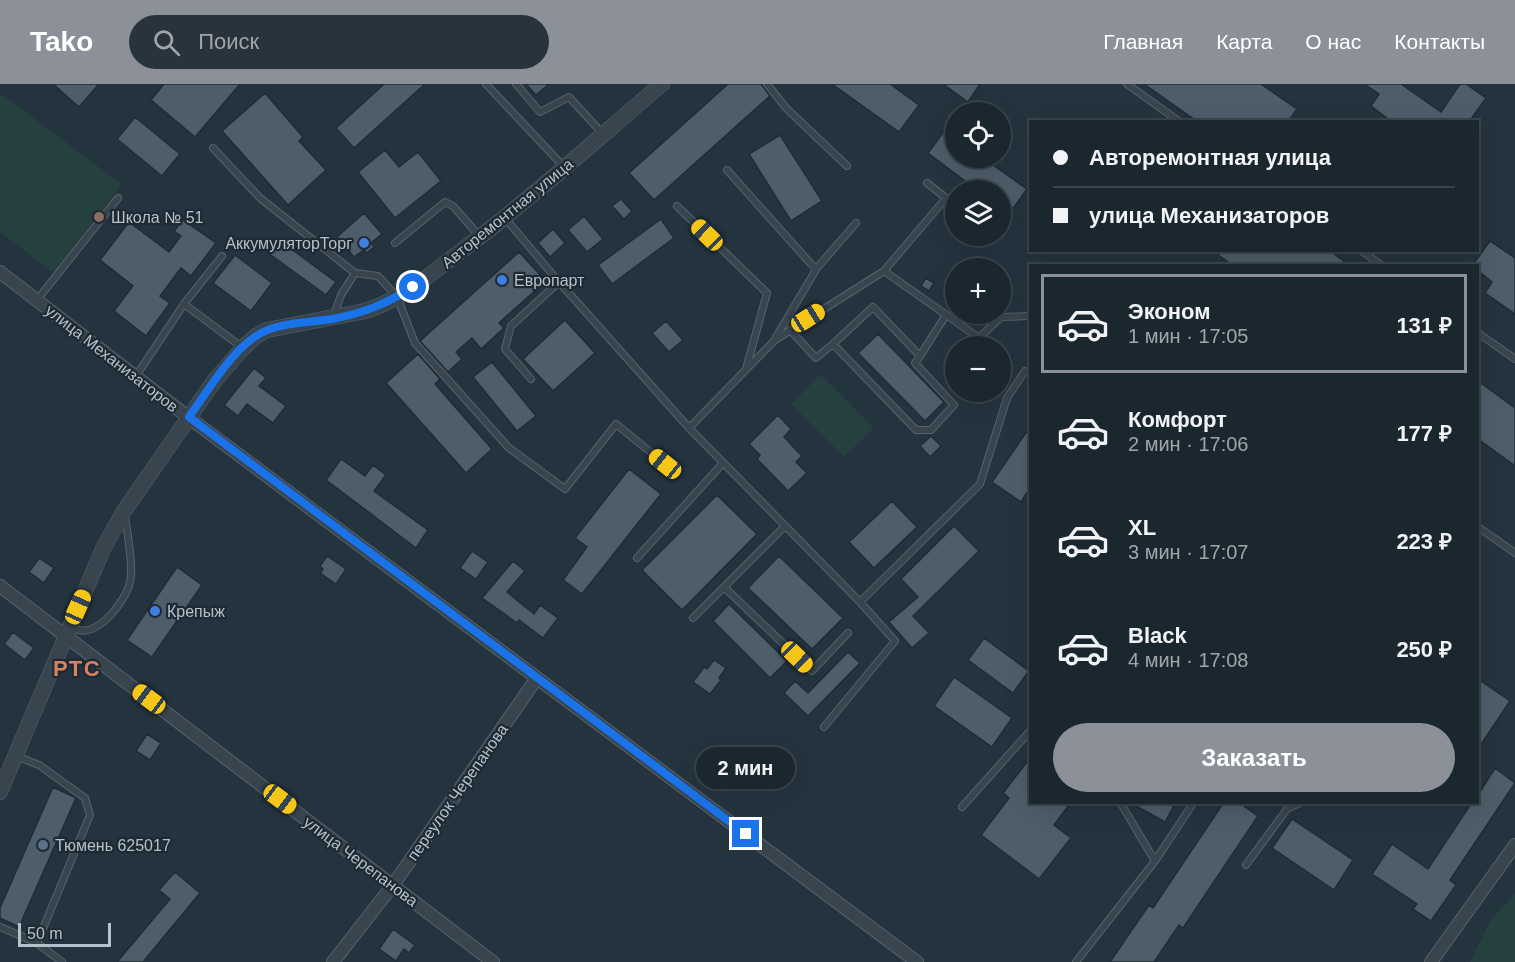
<!DOCTYPE html>
<html lang="ru">
<meta charset="utf-8">
<style>
body{margin:0;font-family:Arial,sans-serif;background:#28333b;color:#f1f3f6;height:100vh;display:flex;flex-direction:column;font-size:22px;white-space:nowrap}
*{box-sizing:border-box;margin:0}
p{font-size:20px;color:#a0a5aa}
.icon{flex:none;width:33px;height:33px;fill:none;stroke:currentColor;stroke-width:2;stroke-linecap:round;stroke-linejoin:round}
.map{position:relative;flex:1;overflow:hidden}
.side{position:absolute;left:1029px;top:180px;width:450px;height:540px;display:flex;flex-direction:column;background:#1b272f;border-radius:0px;box-shadow:0 6px 24px #0002,0 0 0 2px #39444b}
.side>*{flex:none}
.hud{position:absolute;left:1029px;top:36px;width:450px;height:132px;border-radius:0px;box-shadow:0 6px 24px #0002,0 0 0 2px #39444b;display:grid;align-content:center;height:132px;padding:0 24px;background:#1b272f}
.tools{position:absolute;left:945px;top:18px;display:grid;gap:12px}
.tools a{display:grid;place-items:center;width:66px;height:66px;border-radius:50%;background:#1b272f;box-shadow:0 6px 24px #0002,0 0 0 2px #39444b;font-size:30px}
.scale{position:absolute;left:18px;bottom:15px;width:93px;box-sizing:border-box;padding-left:6px;border:3px solid #b4c0ca;border-top:0;font-size:16px;line-height:21px;white-space:nowrap;color:#b4c0ca;-webkit-text-stroke:4px #1d2a34;paint-order:stroke}
.end{position:absolute;width:27px;height:27px;margin:-14px;border:8px solid #1a73e8;background:#fff;box-shadow:0 0 0 3px #fff}
.from{border-radius:50%}
.bubble{position:absolute;height:42px;border-radius:21px;background:#1b272f;box-shadow:0 6px 24px #0002,0 0 0 2px #39444b;font-size:20px;font-weight:700;line-height:42px;text-align:center}
.car{position:absolute;width:18px;height:36px;margin:-18px -9px;border-radius:8px;box-shadow:0 0 4px 2px #0007;background:linear-gradient(#f5c518 24%,#345 0 40%,#f5c518 0 76%,#345 0 86%,#f5c518 0)}
.hud b{display:flex;align-items:center;gap:21px;height:57px;font-size:22px}
.hud b+b{border-top:2px solid #39444b}
.hud i{width:15px;height:15px;background:#f1f3f6}
ul{padding:10px 0 0;list-style:none}
li{display:flex;align-items:center;gap:18px;height:99px;margin:0 12px 9px;padding:0 12px;border:3px solid transparent;border-radius:0px}
li div{flex:1}
li b{display:block;font-size:22px}
li em{font-style:normal;font-weight:700}
li.current{border-color:#8c9099}
li>.icon{width:54px;height:54px;stroke-width:1.5}
.button{display:flex;gap:12px;margin-top:auto;padding:12px 24px}
.button a{flex:1;height:69px;border-radius:36px;background:#8c9099;color:#fff;font-size:24px;font-weight:700;line-height:69px;text-align:center}
header{display:flex;align-items:center;gap:36px;box-sizing:border-box;height:84px;padding:0 30px;background:#8c9099;color:#fff}
header strong{font-size:28px}
nav{display:flex;gap:33px;margin-inline-start:auto;font-size:21px}
.search{width:420px;height:54px;background:#28333b;display:flex;align-items:center;gap:15px;box-sizing:border-box;padding:0 21px;border-radius:33px;color:#a0a5aa;font-size:22px}
.map>svg:first-child{display:block}
.green{fill:#26403f}
.building{fill:#4d5e6a;stroke:#1f2c36;stroke-width:1.5}
.lines{fill:none;stroke-linecap:round;stroke-linejoin:round}
.service-casing{stroke:#56636d;stroke-width:8}
.minor-casing{stroke:#56636d;stroke-width:14}
.tertiary-casing{stroke:#56636d;stroke-width:16}
.service{stroke:#38454f;stroke-width:6}
.minor{stroke:#38454f;stroke-width:12}
.tertiary{stroke:#38454f;stroke-width:15}
.route{stroke:#1a73e8;stroke-width:8}
.education-dot{fill:#8d6e63;stroke:#1d2a34;stroke-width:2}
.shop-dot{fill:#3f7fe0;stroke:#1d2a34;stroke-width:2}
.service-dot{fill:#5c6f8a;stroke:#1d2a34;stroke-width:2}
.labels{text-anchor:middle;stroke-width:4.5;stroke-linejoin:round;paint-order:stroke}
.street-label{font-size:16px;fill:#b4c0ca;stroke:#1d2a34}
.poi-label{font-size:16px;fill:#b4c0ca;stroke:#1d2a34;text-anchor:start}
.district-label{font-size:22px;font-weight:bold;letter-spacing:1.5px;fill:#d78262;stroke:#1d2a34}
</style>
<header>
<strong>Tako</strong>
<div class="search"><svg class="icon" aria-label="search" viewBox="0 0 24 24"><circle cx="10" cy="10" r="6"/><path d="M15 15l6 6"/></svg>Поиск</div>
<nav><a>Главная</a><a>Карта</a><a>О нас</a><a>Контакты</a></nav>
</header>
<div class="map">
<svg width="1515" height="878" viewBox="0 0 1515 878">
<rect width="100%" height="100%" fill="#24343f"/>
<!-- green -->
<path class="green" d="M2,10L122,101L54,189L0,148V12Z
M821,290L874,344L844,373L791,320Z
M1515,810V878H1470L1491,835Z"/>
<!-- building -->
<path class="building" d="M53,0H99L79,23Z
M164,0H240L195,53L151,16Z
M384,0H425L354,64L336,44Z
M526,0H549L536,11Z
M728,0H761L770,12L654,116L629,89Z
M832,0H890L919,21L899,48Z
M943,0H980L968,18Z
M1144,0H1261L1297,25L1288,38H1198Z
M1364,0H1401L1441,28L1460,0H1466L1486,14L1469,38H1392L1371,22L1379,10Z
M265,9L303,53L299,57L326,86L288,121L222,47Z
M135,33L180,70L162,92L117,55Z
M945,46L956,53V74H983L1027,105L1009,130L1000,124V106H977L928,69Z
M780,51L822,117L791,137L749,70Z
M385,66L399,83L418,68L441,97L395,134L358,88Z
M621,115L632,127L624,135L612,122Z
M364,129L382,150L371,159L374,163L367,169L364,166L354,173L337,153Z
M584,132L603,155L587,168L568,146Z
M661,135L674,154L612,200L598,181Z
M183,136L216,159L191,192L181,184L160,212L170,219L146,252L114,227L133,202L100,176L129,138L169,168L181,152L174,147Z
M553,145L565,159L550,173L538,159Z
M278,155L336,198L326,211L268,169Z
M1490,157L1515,174V230L1485,209L1492,198L1478,187V182H1472Z
M1212,166H1329L1350,182H1233Z
M519,168L543,194L536,200L539,203L499,239L504,244L481,265L472,254L456,268L462,275L448,288L420,257Z
M235,171L272,199L251,227L213,199Z
M926,194L934,199L929,207L921,202Z
M565,236L595,269L553,307L523,275Z
M666,237L683,256L669,268L652,249Z
M878,250L944,318L925,337L858,269Z
M418,270L440,295L435,300L492,365L466,389L386,299Z
M492,278L536,332L517,347L473,293Z
M254,284L266,294L259,302L286,322L273,339L247,320L238,332L224,321Z
M1478,297L1515,324V382L1478,355Z
M778,331L791,345L784,353L802,372L796,378L807,389L788,407L757,375L760,371L749,360Z
M1030,343V404L1021,418L992,398Z
M931,352L941,362L930,373L920,362Z
M341,375L365,392L373,381L386,391L374,407L428,446L416,464L326,396Z
M629,385L661,410L582,510L563,496L587,463L575,454Z
M717,411L757,450L682,526L642,486Z
M892,417L917,443L874,484L849,458Z
M954,442L979,467L913,532L929,549L912,564L889,538L918,513L901,495Z
M472,467L488,478L476,495L460,484Z
M327,472L346,485L336,500L320,489L323,485L320,482Z
M779,472L843,534L812,565L748,504Z
M39,474L54,484L44,499L29,488Z
M513,477L525,487L507,508L534,530L540,521L558,534L543,554L519,536L517,539L482,514Z
M177,483L202,501L152,573L127,556Z
M729,520L787,577L770,594L713,537Z
M13,548L34,564L25,576L4,560Z
M984,554L1029,587L1013,609L968,576Z
M848,568L860,579L808,632L784,609L795,597L808,609Z
M714,576L726,584L719,594L721,596L710,610L693,598L704,583L707,585Z
M954,593L1012,634L992,663L934,622Z
M1478,595L1510,617L1478,665Z
M147,650L161,659L150,676L136,667Z
M1030,674V718H1071L1054,741L1071,754L1039,795L981,751L1009,714L1003,709Z
M1495,684L1515,699L1450,796L1456,801L1431,837L1413,825L1417,820L1372,790L1392,760L1428,785L1472,718H1478V711Z
M53,703L76,714L19,843L0,834V824Z
M1129,718H1176L1165,738Z
M1224,718H1238L1258,732L1183,844L1179,841L1154,878H1110L1149,821L1153,824Z
M1292,735L1353,776L1334,806L1272,764Z
M175,788L200,809L143,878H117L170,815L159,806Z
M393,845L415,861L409,869L404,865L396,877L379,865Z"/>
<g class="lines">
<!-- service casing -->
<g class="service-casing">
<path id="service" d="M486,0L564,83
M516,0L540,28L569,13L603,50
M767,0L786,24L847,82
M1127,0L1180,38
M213,64L260,114L355,189L378,192L397,213L415,259L509,364L565,405L616,340L665,380
M727,86L811,180L817,184
M677,122L767,209L746,285
M505,134L559,198L689,344L860,518L980,400L1007,314L1025,287
M395,159L445,118L453,122L480,153
M1361,166L1382,182
M884,187L946,114L927,99
M37,216L118,114
M184,220L243,264
M334,231L341,211L355,189
M790,246L816,274L833,260
M1478,249L1515,275
M776,253L817,184L856,139
M920,272L915,279L954,321L931,346H916L833,260L873,223L920,272L946,231
M136,292L184,220L222,172
M531,295L505,265L511,242L559,198
M689,344L775,256L884,187L979,254L1001,233L1030,232
M1478,443L1515,469
M637,474L723,379
M724,503L812,587L848,549
M693,534L784,443
M70,542C73,544 76,546 79,546C100,551 126,516 130,498C134,483 127,448 125,432
M824,643L895,557L860,518
M16,672L39,681L85,714L90,731L37,859
M1120,718L1155,777
M962,723L1030,647
M1246,781L1287,725L1302,718
M0,843L37,859L62,878
M1076,878L1155,777L1194,718"/>
</g>
<!-- minor casing -->
<g class="minor-casing">
<path id="minor" d="M0,188L188,333L917,878
M0,502L493,878
M333,878L393,801L537,594
M1431,878L1515,761"/>
</g>
<!-- tertiary casing -->
<g class="tertiary-casing">
<path id="tertiary" d="M0,708L103,465L124,427L215,296L243,264L256,252L267,246L365,227C401,216 431,190 461,167C531,115 596,56 662,0"/>
</g>
<!-- service -->
<use href="#service" class="service"/>
<!-- minor -->
<use href="#minor" class="minor"/>
<!-- tertiary -->
<use href="#tertiary" class="tertiary"/>
</g>
<g class="lines">
<!-- route -->
<path class="route" d="M413,203C386,220 364,229 332,235C308,239 277,238 256,252C229,270 208,307 189,333L746,750"/>
</g>
<!-- markers -->
<circle class="education-dot" cx="99" cy="133" r="6"/>
<g class="shop-dot">
<circle cx="364" cy="159" r="6"/>
<circle cx="502" cy="196" r="6"/>
<circle cx="155" cy="527" r="6"/>
</g>
<circle class="service-dot" cx="43" cy="761" r="6"/>
<g class="labels">
<!-- street labels -->
<g class="street-label">
<text transform="translate(507 129) rotate(-39)" y="6">Авторемонтная улица</text>
<text transform="translate(112 274) rotate(38)" y="6">улица Механизаторов</text>
<text transform="translate(457 708) rotate(-55)" y="6">переулок Черепанова</text>
<text transform="translate(361 777) rotate(37)" y="6">улица Черепанова</text>
</g>
<!-- poi labels -->
<g class="poi-label">
<text x="111" y="139">Школа № 51</text>
<text x="352" y="165" text-anchor="end">АккумуляторТорг</text>
<text x="514" y="202">Европарт</text>
<text x="167" y="533">Крепыж</text>
<text x="55" y="767">Тюмень 625017</text>
</g>
<!-- district labels -->
<g class="district-label">
<text x="77" y="592">РТС</text>
</g>
</g>
</svg>
<div class="tools">
<a><svg class="icon" aria-label="locate" viewBox="0 0 24 24"><circle cx="12" cy="12" r="6"/><path d="M12 2v4M12 18v4M2 12h4M18 12h4"/></svg></a>
<a><svg class="icon" aria-label="layers" viewBox="0 0 24 24"><path d="M12 4l9 5-9 5-9-5zM3 14l9 5 9-5"/></svg></a>
<a>+</a>
<a>−</a>
</div>
<div class="scale">50 m</div>
<i class="end from" style="left:413px;top:203px"></i>
<i class="end" style="left:746px;top:750px"></i>
<div class="bubble" style="left:696px;top:663px;width:99px">2 мин</div>
<i class="car" style="left:707px;top:151px;rotate:314deg"></i>
<i class="car" style="left:808px;top:234px;rotate:58deg"></i>
<i class="car" style="left:665px;top:380px;rotate:309deg"></i>
<i class="car" style="left:78px;top:523px;rotate:24deg"></i>
<i class="car" style="left:797px;top:573px;rotate:134deg"></i>
<i class="car" style="left:149px;top:615px;rotate:307deg"></i>
<i class="car" style="left:280px;top:715px;rotate:127deg"></i>
<div class="hud">
<b><i class="from"></i>Авторемонтная улица</b>
<b><i></i>улица Механизаторов</b>
</div>
<section class="side">
<ul>
<li class="current"><svg class="icon" aria-label="car" viewBox="0 0 24 24"><path d="M5 17H2v-5l4-1 3-4h7l3 4 3 1v5h-3M9 17h6M6 11h13"/><circle cx="7" cy="17" r="2"/><circle cx="17" cy="17" r="2"/></svg><div><b>Эконом</b><p>1 мин · 17:05</p></div><em>131 ₽</em></li>
<li><svg class="icon" aria-label="car" viewBox="0 0 24 24"><path d="M5 17H2v-5l4-1 3-4h7l3 4 3 1v5h-3M9 17h6M6 11h13"/><circle cx="7" cy="17" r="2"/><circle cx="17" cy="17" r="2"/></svg><div><b>Комфорт</b><p>2 мин · 17:06</p></div><em>177 ₽</em></li>
<li><svg class="icon" aria-label="car" viewBox="0 0 24 24"><path d="M5 17H2v-5l4-1 3-4h7l3 4 3 1v5h-3M9 17h6M6 11h13"/><circle cx="7" cy="17" r="2"/><circle cx="17" cy="17" r="2"/></svg><div><b>XL</b><p>3 мин · 17:07</p></div><em>223 ₽</em></li>
<li><svg class="icon" aria-label="car" viewBox="0 0 24 24"><path d="M5 17H2v-5l4-1 3-4h7l3 4 3 1v5h-3M9 17h6M6 11h13"/><circle cx="7" cy="17" r="2"/><circle cx="17" cy="17" r="2"/></svg><div><b>Black</b><p>4 мин · 17:08</p></div><em>250 ₽</em></li>
</ul>
<div class="button"><a>Заказать</a></div>
</section>
</div>
